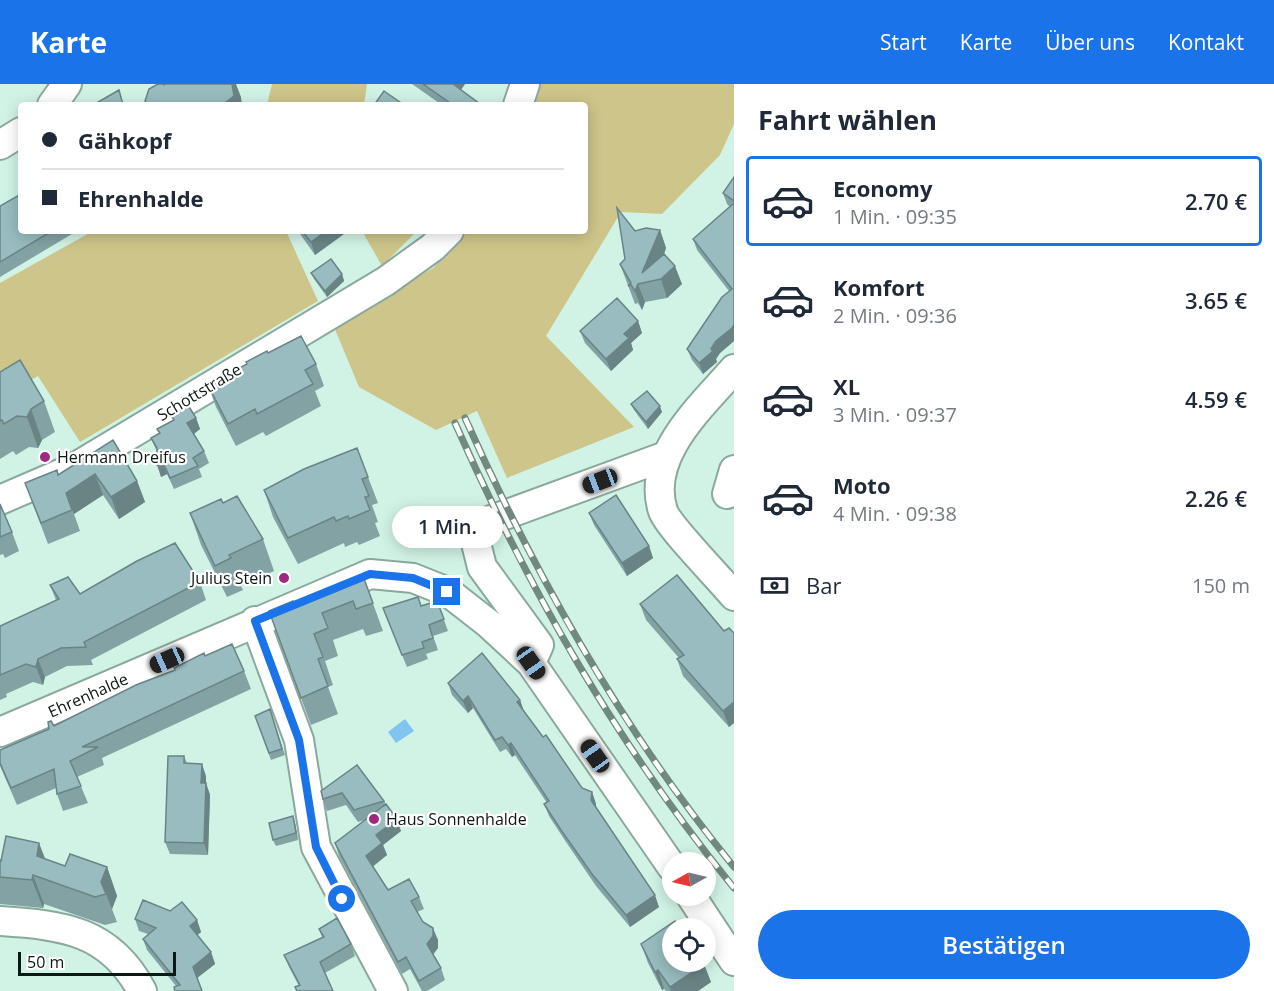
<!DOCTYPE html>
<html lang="de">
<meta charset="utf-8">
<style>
body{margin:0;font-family:"Open Sans",sans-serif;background:#f6f6f7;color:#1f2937;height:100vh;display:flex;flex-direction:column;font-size:22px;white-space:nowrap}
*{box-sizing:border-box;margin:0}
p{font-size:20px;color:#747a83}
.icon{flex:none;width:33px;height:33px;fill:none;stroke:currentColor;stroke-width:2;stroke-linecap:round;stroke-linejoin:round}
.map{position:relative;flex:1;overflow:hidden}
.drawer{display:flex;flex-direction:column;background:#fff;width:540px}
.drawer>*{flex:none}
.banner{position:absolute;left:18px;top:18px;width:570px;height:132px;border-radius:6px;box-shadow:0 3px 15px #0003;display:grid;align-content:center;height:132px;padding:0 24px;background:#fff}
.needle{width:39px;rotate:262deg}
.buttons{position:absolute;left:662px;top:768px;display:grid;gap:12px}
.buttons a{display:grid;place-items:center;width:54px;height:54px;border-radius:50%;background:#fff;box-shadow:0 3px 15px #0003;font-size:30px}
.scale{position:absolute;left:18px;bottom:15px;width:158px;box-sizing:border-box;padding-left:6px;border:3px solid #0c1813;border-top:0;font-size:16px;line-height:21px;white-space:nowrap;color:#0c1813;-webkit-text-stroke:4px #fff;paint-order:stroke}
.end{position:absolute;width:27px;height:27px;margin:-14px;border:8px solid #1a73e8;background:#fff;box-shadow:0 0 0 3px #fff}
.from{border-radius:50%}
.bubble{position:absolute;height:42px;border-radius:21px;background:#fff;box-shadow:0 3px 15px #0003;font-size:20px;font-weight:600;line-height:42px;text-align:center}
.car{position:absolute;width:18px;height:36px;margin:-18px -9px;border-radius:8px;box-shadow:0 0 4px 2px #0007;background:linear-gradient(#222 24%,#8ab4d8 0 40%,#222 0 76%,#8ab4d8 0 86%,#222 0)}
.banner b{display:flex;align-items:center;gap:21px;height:57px;font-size:22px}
.banner b+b{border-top:2px solid #e0e1e3}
.banner i{width:15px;height:15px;background:#1f2937}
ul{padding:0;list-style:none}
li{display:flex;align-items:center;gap:18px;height:90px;margin:0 12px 9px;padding:0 12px;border:3px solid transparent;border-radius:6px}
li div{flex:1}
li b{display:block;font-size:22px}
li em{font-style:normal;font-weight:600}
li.selected{border-color:#1a73e8}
li>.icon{width:54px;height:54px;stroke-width:1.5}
h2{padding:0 24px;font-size:27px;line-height:72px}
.pay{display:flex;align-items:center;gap:15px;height:66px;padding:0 24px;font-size:22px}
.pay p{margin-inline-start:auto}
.action{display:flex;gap:12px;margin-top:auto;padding:12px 24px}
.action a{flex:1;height:69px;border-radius:36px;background:#1a73e8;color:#fff;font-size:24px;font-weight:600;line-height:69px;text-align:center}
header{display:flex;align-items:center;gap:36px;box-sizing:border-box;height:84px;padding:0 30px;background:#1a73e8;color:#fff}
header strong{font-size:28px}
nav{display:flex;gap:33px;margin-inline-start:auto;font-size:21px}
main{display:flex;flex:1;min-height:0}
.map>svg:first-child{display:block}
.green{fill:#cdc589}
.water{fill:#80c5f0}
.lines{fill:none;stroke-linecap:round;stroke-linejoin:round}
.minor-casing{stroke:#8aa99c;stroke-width:32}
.minor{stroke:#fff;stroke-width:28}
.rail-casing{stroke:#71897f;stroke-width:7}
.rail{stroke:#fff;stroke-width:4.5;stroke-dasharray:14;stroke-linecap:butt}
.wall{fill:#83a2a4}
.shaded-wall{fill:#6a8486}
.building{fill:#98bcbf;stroke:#6a8486;stroke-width:1.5}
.route{stroke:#1a73e8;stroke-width:8}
.poi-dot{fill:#9e2984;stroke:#fff;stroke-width:2}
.labels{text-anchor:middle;stroke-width:4.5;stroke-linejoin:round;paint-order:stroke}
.street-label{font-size:16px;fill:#0c1813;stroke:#fff}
.poi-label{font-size:16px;fill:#0c1813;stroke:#fff;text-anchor:start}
</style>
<header>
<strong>Karte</strong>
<nav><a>Start</a><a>Karte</a><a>Über uns</a><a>Kontakt</a></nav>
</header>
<main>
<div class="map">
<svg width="734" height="907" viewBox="0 0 734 907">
<rect width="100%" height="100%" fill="#d1f3e5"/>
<!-- green -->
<path class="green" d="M272,0H367L364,21H267Z
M540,0H734V40L720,71L662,130L621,128L546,252L634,343L507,394L477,327L436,346L359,303L334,243L433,184L468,147H585V21H533Z
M93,147H286L318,217L80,358L38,292L0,313V199Z
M362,147H417L382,182Z"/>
<!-- water -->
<path class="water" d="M405,635L414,647L396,659L388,648Z"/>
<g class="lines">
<!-- minor casing -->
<g class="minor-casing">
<path id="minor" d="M52,21L67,0
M518,21L525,0
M0,61L21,48
M734,285C702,322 645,372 663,427C668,442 721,496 734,512
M727,410L734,386
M0,416L74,384L386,197L433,163L449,147
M255,537L299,656L316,763L393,907
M531,579L539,561L482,483L472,443L666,372
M0,648L370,490L413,494L448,508L489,540L531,579L672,783
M691,812L734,877
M0,837C62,841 110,846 142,907"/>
</g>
<!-- minor -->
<use href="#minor" class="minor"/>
<!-- rail casing -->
<g class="rail-casing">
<path id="rail" d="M465,334C537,495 623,647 734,783
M455,339C530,508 617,660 734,804"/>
</g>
<!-- rail -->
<use href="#rail" class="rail"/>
</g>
<!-- wall -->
<path class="wall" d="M412,0H465L461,6L481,21H442Z
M734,93V257L720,269L716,275L717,278L703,290L692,276L687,265L729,207L697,166L693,155L730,123L727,120L723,109Z
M0,122L21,147H77L0,193Z
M660,146L666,164L664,171L682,200L667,214L645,218L642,226L638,219L635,220L620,180L625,175L635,147Z
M298,147H348L315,171Z
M311,189L342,190L344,197L327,213L314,195Z
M638,237L642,249L631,259L633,266L611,287L585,259L580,247Z
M268,269L316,280L324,302L315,307L321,322L266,352L263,348L236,362L216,323L208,301Z
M0,288L44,317L55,348L42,356L38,364L29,363L16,371L13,367L0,375Z
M631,320L662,328L648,345L634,326Z
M171,331L196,334L200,345L194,350L204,367L209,379L199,385L202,393L174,405L167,390L161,393L157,368L151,354L159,349L157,345L173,336Z
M113,356L137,397L145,418L119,435L103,411L74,430L80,447L48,460L25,399L58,391Z
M368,393L378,419L372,421L378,438L375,439L380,452L359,461L357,458L345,463L344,459L298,480L273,433L264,406Z
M223,419L263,455L274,487L241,502L243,506L227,513L201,461L190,429Z
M0,420L12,448L19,467L5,474L3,470L0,471Z
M589,429L649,462L653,474L627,492L594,441Z
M363,492L383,547L366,552L363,545L333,556L338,572L325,577L333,601L328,603L338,630L311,641L269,527L295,522L324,510Z
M200,498L206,516L91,576L93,581L67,582L45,593L43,601L33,598L6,610L7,613L0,616V542L56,516L50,501L80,510Z
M437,517L448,547L433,552L438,566L426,570L428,575L407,583L383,524L421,522Z
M640,520L734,549V639L729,643L683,592L677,575L679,574L646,536Z
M205,572L244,587L251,605L102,674L104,681L77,693L88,719L63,727L57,710L56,704L17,721L0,682V666L54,642Z
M448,599L520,616L524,627L543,653L582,704L592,708L596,720V724L659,823L630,843L596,802L566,758L549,732L544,720L547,719L515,671L512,673L506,665L500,668L473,624L468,629L452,611Z
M270,625L285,671L271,676L255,632Z
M184,672L187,679L206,692V699L210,711L208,771L170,770L165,758Z
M357,681L384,717L401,747L383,761L387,771L373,782L388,806L419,813L424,825L417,828L423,838L438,856V864L433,870L441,884L445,896L427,907H422L410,885L402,890L339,772L335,759L365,736L358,738L346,721L327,727L323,715Z
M295,739L298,756L276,762L273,756Z
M45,775L65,782L107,783L117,812L112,825L117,838L105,841L44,820L43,824L0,820V776Z
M170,827L197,836L201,848L197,851L211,868L215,880L197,894L176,902L147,866L143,855L148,850L139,847L135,835Z
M319,845L351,860L355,872L325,889L299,902L289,883L284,871L322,853Z
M641,860L672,878H703L711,898L698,907H666L664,905L662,906L648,879Z"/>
<!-- shaded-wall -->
<path class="shaded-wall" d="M232,0H236L241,13L242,21H222Z
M453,0H465L457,11Z
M660,146L666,164L653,197L642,189Z
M326,147H348L315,171L311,158Z
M675,182L682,200L667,214L661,195Z
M342,190L344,197L327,213L325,207Z
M638,200L645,218L642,226L635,207Z
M638,237L642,249L631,259L633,266L611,287L606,275L624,250Z
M734,241V257L720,269L716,275L717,278L703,290L699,279L716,257Z
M660,322L662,328L648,345L646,338Z
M31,325L42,356L38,364L27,333Z
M196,334L200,345L192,351L187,339Z
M163,378L167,390L161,393L157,381Z
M95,390L103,411L74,430L66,409Z
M137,397L145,418L119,435L111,413Z
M649,462L653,474L627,492L622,479Z
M38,575L45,593L43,601L36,583Z
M468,612L473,624L468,629L463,617Z
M520,616L524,628L517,618Z
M734,618V639L729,643L723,627Z
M511,659L515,671L512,673L508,661Z
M202,680L206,692V699L210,711L208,771L204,759L201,699Z
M592,708L596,720L595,728L591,716Z
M293,732L295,739L298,756L296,749Z
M397,735L401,747L383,761L387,771L371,784L366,772L376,751Z
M39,759L50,787L37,772Z
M107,783L117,812L112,825L101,798Z
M33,791L44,820L43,824L32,796Z
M655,811L659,823L630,843L626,831Z
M197,836L201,848L194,854L190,842Z
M433,844L438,856V864L432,872L427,860Z
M211,868L215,880L197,894L193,883Z
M700,878H703L711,898L698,907H671L670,903Z
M658,886L664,905L662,906L655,888Z"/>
<!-- building -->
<path class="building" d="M158,0H163L164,1L165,0H232L234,12L222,21H148L145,17L149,5Z
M423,0H453L480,20V21H453Z
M119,6L123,21H93Z
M384,7L404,21H374Z
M734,93V117L723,109Z
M21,110V147H52L0,178V122Z
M734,119V241L732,244L716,257L711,265L713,267L699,279L687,265L722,213L732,205L693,155Z
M617,124L635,147L646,144L660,146L642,189L664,170L675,182L661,195L638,200L635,207L631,201L628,202L631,199L620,180L625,175Z
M302,147H326L311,158Z
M331,175L342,190L325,207L311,189Z
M617,214L638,237L624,250L629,254L606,275L580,247Z
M301,252L316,280L305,286L313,300L257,330L255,325L228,340L208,301L247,280L246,278L267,267L268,269Z
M20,276L44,317L31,325L27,333L17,332L4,340L2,336L0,337V288Z
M647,307L660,322L646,338L631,320Z
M188,321L196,334L187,339L204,367L193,374L198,382L170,394L163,378L157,381V364L151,354L160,349L157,345L174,336L171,331Z
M113,356L137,397L111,413L95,390L66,409L72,426L41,439L25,399L57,386L58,391Z
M357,364L368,393L362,395L369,412L365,413L370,426L349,435L348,432L336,437L334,433L288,454L264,406L304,385Z
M616,411L649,462L622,479L589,429Z
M237,412L263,455L229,471L231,474L215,482L190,429L221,415L223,419Z
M0,420L12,448L0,453Z
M175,459L200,498L84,558L86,563L61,564L38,575L36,583L26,580L0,591V542L59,515L50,501L68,493L80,510L137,477Z
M677,491L724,547L729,544L734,549V618L723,627L677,575L684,571L640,520Z
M363,492L373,519L356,525L353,517L322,529L328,544L314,550L323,573L318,575L328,602L301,614L269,527L293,517L295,522L324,510L323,506Z
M418,513L421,522L437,517L444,535L429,541L433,554L422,558L424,564L402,571L383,524Z
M232,560L244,587L82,663H98L70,677L81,702L57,710L54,685L11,704L0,679V666L49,645L48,638L51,637L54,642L136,601L175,586L174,584L204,569L205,572Z
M482,569L520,616L517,618L543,653L546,651L582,704L592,708L591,716L655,811L626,831L592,790L561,746L544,720L549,717L511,659L508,661L502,653L495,656L468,612L463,617L448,599Z
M270,625L282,665L269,669L255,632Z
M168,672H184V679L202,680L201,699H206L204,759L165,758Z
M357,681L384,717L354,726L342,709L323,715L321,707Z
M386,720L397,735L376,751L382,759L366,772L388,806L409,795L419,813L411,817L423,838L433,844V852L427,860L441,884L419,897L406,873L398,878L335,759Z
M293,732L296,749L273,756L269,739Z
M6,752L39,759L37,772L65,782L70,770L107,783L101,798L106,810L95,813L33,791L32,796L0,793V776L1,777Z
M143,816L170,827L182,818L197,836L190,842L211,868L193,883L202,907H175L174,903L180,901L143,855L156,844L135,835Z
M337,834L351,860L320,878L333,907H297L295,903L300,901L284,871L324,853L319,845Z
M675,837L680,844H672V878H702L704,880L670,903L658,886L655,888L641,860Z"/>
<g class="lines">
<!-- route -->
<path class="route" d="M342,815L316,763L299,656L255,537L370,490L413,494L447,508"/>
</g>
<!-- markers -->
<g class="poi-dot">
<circle cx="45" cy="373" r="6"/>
<circle cx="284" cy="494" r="6"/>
<circle cx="374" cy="735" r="6"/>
</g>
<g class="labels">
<!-- street labels -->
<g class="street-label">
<text transform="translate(199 308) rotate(-31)" y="6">Schottstraße</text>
<text transform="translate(88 611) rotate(-24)" y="6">Ehrenhalde</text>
</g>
<!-- poi labels -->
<g class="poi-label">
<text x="57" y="379">Hermann Dreifus</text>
<text x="272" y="500" text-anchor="end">Julius Stein</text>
<text x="386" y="741">Haus Sonnenhalde</text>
</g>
</g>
</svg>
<div class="buttons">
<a><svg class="needle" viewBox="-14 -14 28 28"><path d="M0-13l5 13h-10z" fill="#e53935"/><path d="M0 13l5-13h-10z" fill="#747a83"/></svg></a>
<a><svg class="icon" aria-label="locate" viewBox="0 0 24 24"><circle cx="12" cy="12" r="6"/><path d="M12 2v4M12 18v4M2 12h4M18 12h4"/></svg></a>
</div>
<div class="scale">50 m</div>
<i class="end from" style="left:342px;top:815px"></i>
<i class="end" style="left:447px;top:508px"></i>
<div class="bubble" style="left:392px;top:422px;width:111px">1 Min.</div>
<i class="car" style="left:600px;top:397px;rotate:249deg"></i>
<i class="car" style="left:167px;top:576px;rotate:246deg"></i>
<i class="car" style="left:531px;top:579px;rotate:145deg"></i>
<i class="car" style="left:595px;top:672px;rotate:325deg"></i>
<div class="banner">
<b><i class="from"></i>Gähkopf</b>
<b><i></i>Ehrenhalde</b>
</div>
</div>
<section class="drawer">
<h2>Fahrt wählen</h2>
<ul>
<li class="selected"><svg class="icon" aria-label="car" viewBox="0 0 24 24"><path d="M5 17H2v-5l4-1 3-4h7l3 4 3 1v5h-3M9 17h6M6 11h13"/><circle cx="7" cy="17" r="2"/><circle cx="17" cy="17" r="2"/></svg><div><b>Economy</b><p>1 Min. · 09:35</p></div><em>2.70 €</em></li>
<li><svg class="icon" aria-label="car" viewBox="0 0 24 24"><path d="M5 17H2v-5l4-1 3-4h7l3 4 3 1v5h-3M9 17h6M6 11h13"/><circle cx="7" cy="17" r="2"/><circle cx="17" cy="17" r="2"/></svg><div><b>Komfort</b><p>2 Min. · 09:36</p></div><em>3.65 €</em></li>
<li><svg class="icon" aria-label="car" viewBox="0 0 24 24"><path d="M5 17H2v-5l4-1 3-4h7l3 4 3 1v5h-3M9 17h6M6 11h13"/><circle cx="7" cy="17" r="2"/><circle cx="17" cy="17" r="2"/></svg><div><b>XL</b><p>3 Min. · 09:37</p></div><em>4.59 €</em></li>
<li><svg class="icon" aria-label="car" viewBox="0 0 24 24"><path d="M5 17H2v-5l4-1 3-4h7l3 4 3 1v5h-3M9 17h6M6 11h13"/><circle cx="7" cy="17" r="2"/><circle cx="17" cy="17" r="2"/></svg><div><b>Moto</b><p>4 Min. · 09:38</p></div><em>2.26 €</em></li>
</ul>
<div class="pay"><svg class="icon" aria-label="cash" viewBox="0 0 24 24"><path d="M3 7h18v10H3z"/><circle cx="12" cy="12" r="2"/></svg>Bar<p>150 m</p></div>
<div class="action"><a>Bestätigen</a></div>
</section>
</main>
